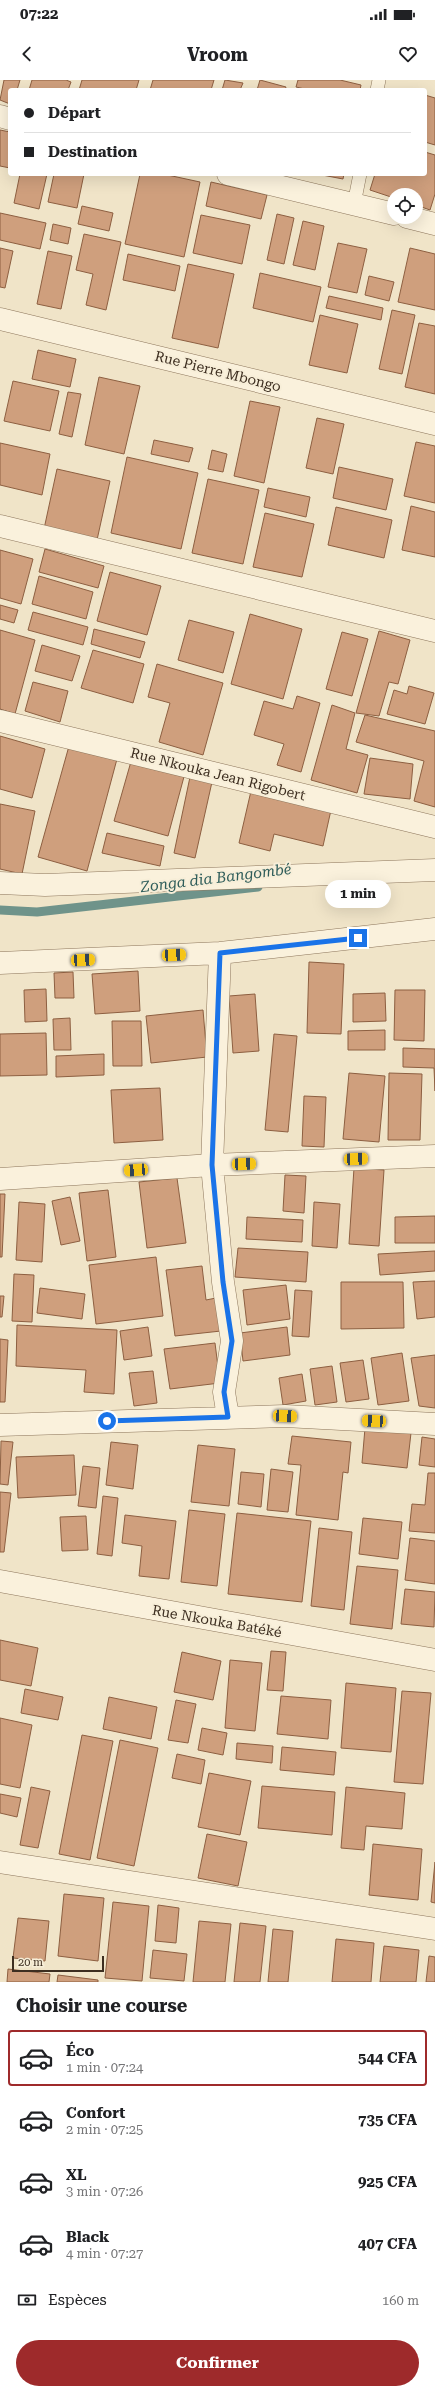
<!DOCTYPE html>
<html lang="fr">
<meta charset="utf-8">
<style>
body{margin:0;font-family:"Roboto Serif",serif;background:#f2f2f2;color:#202124;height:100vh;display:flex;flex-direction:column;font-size:15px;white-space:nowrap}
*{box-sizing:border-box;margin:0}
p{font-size:13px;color:#757577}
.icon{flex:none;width:22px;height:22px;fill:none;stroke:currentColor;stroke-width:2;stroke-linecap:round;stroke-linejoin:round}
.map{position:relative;height:1902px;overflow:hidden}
.details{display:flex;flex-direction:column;background:#fff;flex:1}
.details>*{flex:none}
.banner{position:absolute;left:8px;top:8px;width:419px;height:88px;border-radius:4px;box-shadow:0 4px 16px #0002;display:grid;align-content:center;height:88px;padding:0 16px;background:#fff}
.buttons{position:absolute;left:387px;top:108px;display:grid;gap:8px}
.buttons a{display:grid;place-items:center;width:36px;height:36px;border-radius:50%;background:#fff;box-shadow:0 4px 16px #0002;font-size:20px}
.scale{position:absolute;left:12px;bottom:10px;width:92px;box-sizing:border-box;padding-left:4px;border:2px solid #3d2e20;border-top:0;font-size:11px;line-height:14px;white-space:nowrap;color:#3d2e20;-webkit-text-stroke:3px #f7eed8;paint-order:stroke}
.end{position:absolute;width:18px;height:18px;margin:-9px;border:5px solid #1a73e8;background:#fff;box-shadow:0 0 0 2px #fff}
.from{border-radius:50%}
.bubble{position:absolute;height:28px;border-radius:14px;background:#fff;box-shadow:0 4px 16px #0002;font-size:13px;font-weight:700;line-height:28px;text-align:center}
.car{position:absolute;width:12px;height:24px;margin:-12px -6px;border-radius:5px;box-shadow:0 0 3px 1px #0007;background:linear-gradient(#f5c518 24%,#345 0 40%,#f5c518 0 76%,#345 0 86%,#f5c518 0)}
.banner b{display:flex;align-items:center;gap:14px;height:38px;font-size:15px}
.banner b+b{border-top:1px solid #e0e0e0}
.banner i{width:10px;height:10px;background:#202124}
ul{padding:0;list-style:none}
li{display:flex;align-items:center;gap:12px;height:56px;margin:0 8px 6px;padding:0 8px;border:2px solid transparent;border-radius:4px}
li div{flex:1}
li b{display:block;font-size:15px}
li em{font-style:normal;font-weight:700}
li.current{border-color:#9e2a2b}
li>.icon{width:36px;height:36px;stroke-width:1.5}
h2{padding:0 16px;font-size:18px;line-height:48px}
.pay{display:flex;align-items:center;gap:10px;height:44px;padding:0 16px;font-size:15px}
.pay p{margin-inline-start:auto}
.primary-button{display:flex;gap:8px;margin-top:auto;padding:8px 16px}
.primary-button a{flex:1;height:46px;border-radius:24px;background:#9e2a2b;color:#fff;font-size:16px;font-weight:700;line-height:46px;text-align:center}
.status{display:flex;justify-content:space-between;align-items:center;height:28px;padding:0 20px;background:#fff;direction:ltr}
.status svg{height:11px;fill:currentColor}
header{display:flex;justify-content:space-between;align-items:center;height:52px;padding:0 16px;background:#fff;font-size:18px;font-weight:700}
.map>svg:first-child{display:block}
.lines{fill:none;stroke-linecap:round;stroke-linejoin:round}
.stream{stroke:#6f938a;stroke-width:9}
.building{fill:#cf9f7d;stroke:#8d5f41}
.lane-casing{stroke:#8d765c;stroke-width:14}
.street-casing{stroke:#8d765c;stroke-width:23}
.lane{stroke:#faf1dc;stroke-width:13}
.street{stroke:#faf1dc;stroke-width:22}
.route{stroke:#1a73e8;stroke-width:5}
.labels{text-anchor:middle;stroke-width:4;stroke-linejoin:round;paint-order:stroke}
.street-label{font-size:14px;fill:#3d2e20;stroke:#f7eed8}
.water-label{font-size:15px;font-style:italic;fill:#2f5d5a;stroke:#f7eed8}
</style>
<div class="status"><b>07:22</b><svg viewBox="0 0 49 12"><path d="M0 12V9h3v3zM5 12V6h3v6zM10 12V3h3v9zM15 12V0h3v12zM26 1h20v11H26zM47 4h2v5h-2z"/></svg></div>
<header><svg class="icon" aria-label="back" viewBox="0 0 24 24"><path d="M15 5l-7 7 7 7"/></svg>Vroom<svg class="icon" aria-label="heart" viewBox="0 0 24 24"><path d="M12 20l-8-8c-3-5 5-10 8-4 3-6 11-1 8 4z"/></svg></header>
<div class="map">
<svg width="435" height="1902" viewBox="0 0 435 1902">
<rect width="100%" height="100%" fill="#f0e4c8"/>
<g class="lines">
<!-- stream -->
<path class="stream" d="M0,830L37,832L258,807"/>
</g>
<!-- building -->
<path class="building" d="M4,0H20L17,10H10V24L0,20Z
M32,0H66L71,2L68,10H29Z
M82,0H139L136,10H79Z
M153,0H214L211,10H150Z
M225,0L243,3L240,10H222Z
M260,0L286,7L285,10H257Z
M298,0H340L361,5L360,10H309L296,7Z
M425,15L435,18V65L425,62Z
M0,50L10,52V88L0,86Z
M425,72L435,75V114L430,130L416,125V115H394V118L370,110L375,94H425Z
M20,94H47L39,129L14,123Z
M54,94H84L77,128L48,122Z
M140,94H163L200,102L184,177L125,164Z
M317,94H344L343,99Z
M211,102L267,115L261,139L206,126Z
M82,126L113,133L109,151L78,144Z
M0,133L46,143L40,169L0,160Z
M277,134L294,138L284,184L267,180Z
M201,135L250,145L242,184L193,173Z
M303,141L324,146L315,190L293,185Z
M53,144L71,148L68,164L50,160Z
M84,154L121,162L106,230L86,225L93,194L76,190Z
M338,163L367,169L357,213L328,207Z
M0,168L13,171L5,208L0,207Z
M410,168L435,174V230L398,222Z
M48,171L72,176L61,229L37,224Z
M128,174L180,186L175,211L123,200Z
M188,184L234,194L218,268L172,258Z
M260,193L321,207L313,242L253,228Z
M369,196L394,202L389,221L365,215Z
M329,216L383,228L381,240L326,228Z
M392,230L415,235L402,294L379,289Z
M320,235L358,244L347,293L309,285Z
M419,243L435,246V314L405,307Z
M38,270L76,279L70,307L32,299Z
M99,297L140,306L124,374L85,365Z
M13,301L59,311L50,351L4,341Z
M68,312L81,314L72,357L59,354Z
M250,321L280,327L264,403L234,396Z
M317,338L344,344L333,394L306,388Z
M154,360L193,368L189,382L151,374Z
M416,362L435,366V423L404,416Z
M0,363L50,374L42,415L0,405Z
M212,370L227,374L223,392L208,389Z
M127,377L198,393L181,469L111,453Z
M339,387L393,399L386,430L333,418Z
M57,389L110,401L97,460L44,449Z
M208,399L259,410L243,484L192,473Z
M268,408L310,417L306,437L264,427Z
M411,426L435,432V477L402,470Z
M336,427L392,440L384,478L328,465Z
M265,433L314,444L302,497L253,487Z
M45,469L104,486L98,508L39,492Z
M0,470L33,479L21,524L0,518Z
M110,492L161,506L147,555L97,541Z
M39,496L93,512L86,539L32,524Z
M0,525L18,530L14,543L0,539Z
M33,532L88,547L83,565L28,550Z
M250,534L302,549L283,619L231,604Z
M189,540L234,552L223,593L178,580Z
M94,549L145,562L140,578L91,564Z
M0,550L35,560L15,634L0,629Z
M379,551L410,560L398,604L389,602L379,636L356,633Z
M342,552L368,559L352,616L326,609Z
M42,565L80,576L72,601L35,591Z
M93,570L144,584L133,623L81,608Z
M157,584L223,603L203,675L159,662L170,623L148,617Z
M33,602L68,611L60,642L25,631Z
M409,606L434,613L425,644L387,634L394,610L407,614Z
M297,616L320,623L301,692L277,685L284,664L254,655L264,621L293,629Z
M332,625L355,633L346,669L368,675L357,713L311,700Z
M365,635L435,651V727L414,721L424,681L356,662Z
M0,656L45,669L32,718L0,709Z
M69,666L117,679L87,791L38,777Z
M132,678L185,693L168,756L114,741Z
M370,678L413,684L410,719L364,714Z
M190,697L212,702L195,778L174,773Z
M251,711L331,730L323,766L274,754L270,771L239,763Z
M0,724L35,731L22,794L0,789Z
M107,753L164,766L160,786L102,773Z
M309,882L344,884L341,954L307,953Z
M138,891L140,931L95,934L92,894Z
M73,892L74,918H55L54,893Z
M46,909L47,941L25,942L24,910Z
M395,910H425L424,961L394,960Z
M385,913L386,941L353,942V914Z
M255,914L259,971L233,973L229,916Z
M203,930L207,977L151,983L146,936Z
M70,938L71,970H54L53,939Z
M112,941H141L142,986H113Z
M385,950V970H348V951Z
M46,953L47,995L0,996V954Z
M274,954L297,956L288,1052L265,1050Z
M403,968L435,969V1011L434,988L403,987Z
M104,974V995L56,997V976Z
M349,993L385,996L379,1062L343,1059Z
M389,993L422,994L420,1060H388Z
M160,1008L163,1060L114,1063L111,1010Z
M304,1016L326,1017L324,1067L302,1066Z
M354,1088L384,1090L379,1166L349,1164Z
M285,1095L306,1096L304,1133L283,1131Z
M177,1098L186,1163L147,1168L139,1102Z
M108,1110L116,1177L87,1181L79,1113Z
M0,1114H5L2,1177H0Z
M70,1117L80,1161L61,1165L52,1121Z
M19,1122L45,1124L42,1182L16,1180Z
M314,1122L340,1124L337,1168L312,1166Z
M435,1136V1163H395V1137Z
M247,1137L303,1140L302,1162L246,1159Z
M238,1168L308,1172L306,1202L235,1197Z
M435,1171V1191L380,1195L378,1174Z
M156,1177L163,1236L96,1244L89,1185Z
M202,1186L206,1220L216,1218L221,1251L175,1256L166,1190Z
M14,1194L34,1195L32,1242L12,1241Z
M435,1201V1237L417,1239L413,1202Z
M341,1202H403L404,1248L341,1249Z
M286,1205L290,1239L247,1245L243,1210Z
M40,1208L85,1214L82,1239L37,1233Z
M295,1210L312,1211L309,1257L292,1256Z
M0,1216H4L2,1237H0Z
M17,1245L117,1250L114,1314L84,1312L86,1290L16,1286Z
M148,1247L152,1276L124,1280L120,1251Z
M287,1247L290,1275L243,1281L240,1253Z
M0,1259L8,1260L5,1322H0Z
M215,1263L220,1303L170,1309L164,1269Z
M402,1273L409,1321L378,1325L371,1278Z
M435,1275V1328L419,1326L411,1278Z
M363,1280L369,1319L346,1322L340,1283Z
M332,1286L337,1322L315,1325L310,1289Z
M153,1291L157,1323L134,1326L129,1293Z
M302,1294L306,1321L283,1325L279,1298Z
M365,1348L411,1353L407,1388L362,1383Z
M292,1356L351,1362L348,1393L343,1392L338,1440L296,1435L301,1385L288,1384Z
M422,1357L435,1359V1387L419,1385Z
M1,1361L13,1362L8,1405L0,1404Z
M111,1362L138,1365L133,1409L106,1405Z
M198,1365L235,1369L229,1426L191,1422Z
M74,1375L76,1415L18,1418L16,1377Z
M83,1386L100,1388L96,1428L78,1426Z
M271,1389L293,1392L288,1432L267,1430Z
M241,1392L264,1394L261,1427L238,1424Z
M428,1393H435V1453L409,1451L412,1424L425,1425Z
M0,1412L11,1413L4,1472H0Z
M103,1416L118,1418L112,1476L97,1474Z
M189,1430L225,1434L217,1506L181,1502Z
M237,1433L311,1441L302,1522L228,1514Z
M125,1435L176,1441L169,1499L139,1496L142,1466L122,1463Z
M86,1436L88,1470L62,1471L60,1437Z
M363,1438L402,1442L398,1479L359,1474Z
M319,1448L352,1452L344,1530L311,1526Z
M410,1458L435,1461V1504L405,1500Z
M357,1486L398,1490L392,1549L350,1544Z
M405,1509L435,1512L434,1547L401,1544Z
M0,1560L38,1568L31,1606L0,1600Z
M271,1571L286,1572L283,1611L267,1610Z
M182,1572L221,1581L213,1620L174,1612Z
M230,1580L262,1583L255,1651L225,1648Z
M346,1603L396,1608L391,1672L341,1668Z
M25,1609L63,1617L58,1640L21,1633Z
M402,1611L431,1613L423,1704L394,1702Z
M281,1616L331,1620L328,1659L277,1654Z
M109,1617L157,1627L151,1659L103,1649Z
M176,1620L196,1624L188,1663L168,1660Z
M0,1638L32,1645L20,1708L0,1704Z
M202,1648L227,1653L223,1675L198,1670Z
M82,1655L113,1661L90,1780L59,1774Z
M120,1660L158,1668L134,1786L97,1778Z
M237,1663L273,1666L272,1683L236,1679Z
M282,1667L336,1672L334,1695L280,1690Z
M177,1674L205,1680L201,1704L172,1698Z
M209,1693L251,1701L240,1755L198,1747Z
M262,1706L335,1712L332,1755L258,1748Z
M31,1707L50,1711L38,1768L20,1765Z
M346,1707L405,1713L402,1749L366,1746L364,1770L341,1768Z
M0,1714L21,1718L17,1737L0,1733Z
M207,1754L247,1762L238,1806L198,1798Z
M373,1764L422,1769L418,1820L369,1815Z
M435,1782V1823L431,1822Z
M64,1814L104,1818L98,1881L58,1876Z
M113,1822L149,1826L142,1901L105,1898Z
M158,1825L179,1828L176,1863L155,1861Z
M18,1838L49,1841L45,1881L13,1878Z
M199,1841L231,1844L225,1902H193Z
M240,1843L266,1846L260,1902H234Z
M273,1849L293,1851L288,1902H268Z
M336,1859L374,1863L371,1902H332Z
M384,1866L419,1870L416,1902H380Z
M153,1870L187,1874L184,1901L150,1898Z
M429,1876L435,1877V1902H426Z
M8,1889L50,1894L49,1902H7Z
M58,1895L98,1900V1902H57Z"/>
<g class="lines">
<!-- lane casing -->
<g class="lane-casing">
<path id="lane" d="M377,10L379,0
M354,124L360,94"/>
</g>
<!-- street casing -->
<g class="street-casing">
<path id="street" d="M0,36L10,39
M228,94L394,134
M407,137L435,144
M0,239L435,344
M0,446L435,551
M0,641L435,747
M0,803L45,805L435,790
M220,873L212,1085L223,1202L232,1261L224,1312L228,1337
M0,883L220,873L435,849
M0,1099L212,1085L435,1076
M0,1345L285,1336L435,1344
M0,1501L435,1580
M0,1782L435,1849"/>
</g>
<!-- lane -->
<use href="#lane" class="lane"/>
<!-- street -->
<use href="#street" class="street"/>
</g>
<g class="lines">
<!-- route -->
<path class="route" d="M107,1341L228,1337L224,1312L232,1261L223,1202L212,1085L220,873L358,858"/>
</g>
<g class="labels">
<!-- street labels -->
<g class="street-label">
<text transform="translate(218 291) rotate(14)" y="5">Rue Pierre Mbongo</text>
<text transform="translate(218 694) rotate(14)" y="5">Rue Nkouka Jean Rigobert</text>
<text transform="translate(217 1541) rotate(10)" y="5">Rue Nkouka Batéké</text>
</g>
<!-- water labels -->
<g class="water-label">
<text transform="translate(216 798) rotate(-7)" y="5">Zonga dia Bangombé</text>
</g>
</g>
</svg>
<div class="buttons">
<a><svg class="icon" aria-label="locate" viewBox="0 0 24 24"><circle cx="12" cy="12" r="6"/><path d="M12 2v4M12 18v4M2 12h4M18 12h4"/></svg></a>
</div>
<div class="scale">20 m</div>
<i class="end from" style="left:107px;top:1341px"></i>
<i class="end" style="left:358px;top:858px"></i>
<div class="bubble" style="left:325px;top:800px;width:66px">1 min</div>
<i class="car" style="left:174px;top:875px;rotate:87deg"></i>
<i class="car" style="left:83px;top:880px;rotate:87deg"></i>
<i class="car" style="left:356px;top:1079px;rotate:88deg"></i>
<i class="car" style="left:244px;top:1084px;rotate:88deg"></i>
<i class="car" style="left:136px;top:1090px;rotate:266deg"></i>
<i class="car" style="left:285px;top:1336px;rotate:93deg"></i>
<i class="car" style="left:374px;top:1341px;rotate:273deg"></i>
<div class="banner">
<b><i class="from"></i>Départ</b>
<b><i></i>Destination</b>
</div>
</div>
<section class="details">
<h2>Choisir une course</h2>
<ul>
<li class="current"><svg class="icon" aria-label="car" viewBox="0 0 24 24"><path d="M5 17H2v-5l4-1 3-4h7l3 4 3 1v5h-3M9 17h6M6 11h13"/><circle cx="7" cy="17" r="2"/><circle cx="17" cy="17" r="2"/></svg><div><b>Éco</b><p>1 min · 07:24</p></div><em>544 CFA</em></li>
<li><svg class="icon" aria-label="car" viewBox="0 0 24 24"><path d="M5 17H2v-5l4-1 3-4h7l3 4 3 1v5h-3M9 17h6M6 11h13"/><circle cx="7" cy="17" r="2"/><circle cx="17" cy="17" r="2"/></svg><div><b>Confort</b><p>2 min · 07:25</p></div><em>735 CFA</em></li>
<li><svg class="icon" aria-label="car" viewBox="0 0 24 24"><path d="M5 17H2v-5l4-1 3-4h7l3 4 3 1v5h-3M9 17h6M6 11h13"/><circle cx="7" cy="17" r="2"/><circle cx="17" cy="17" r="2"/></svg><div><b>XL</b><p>3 min · 07:26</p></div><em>925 CFA</em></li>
<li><svg class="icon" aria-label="car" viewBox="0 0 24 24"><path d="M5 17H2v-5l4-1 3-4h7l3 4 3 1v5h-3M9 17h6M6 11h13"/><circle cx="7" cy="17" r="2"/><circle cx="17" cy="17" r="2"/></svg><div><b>Black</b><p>4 min · 07:27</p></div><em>407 CFA</em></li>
</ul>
<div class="pay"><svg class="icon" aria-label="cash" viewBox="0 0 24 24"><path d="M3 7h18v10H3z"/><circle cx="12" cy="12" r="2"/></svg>Espèces<p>160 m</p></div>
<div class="primary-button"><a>Confirmer</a></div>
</section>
